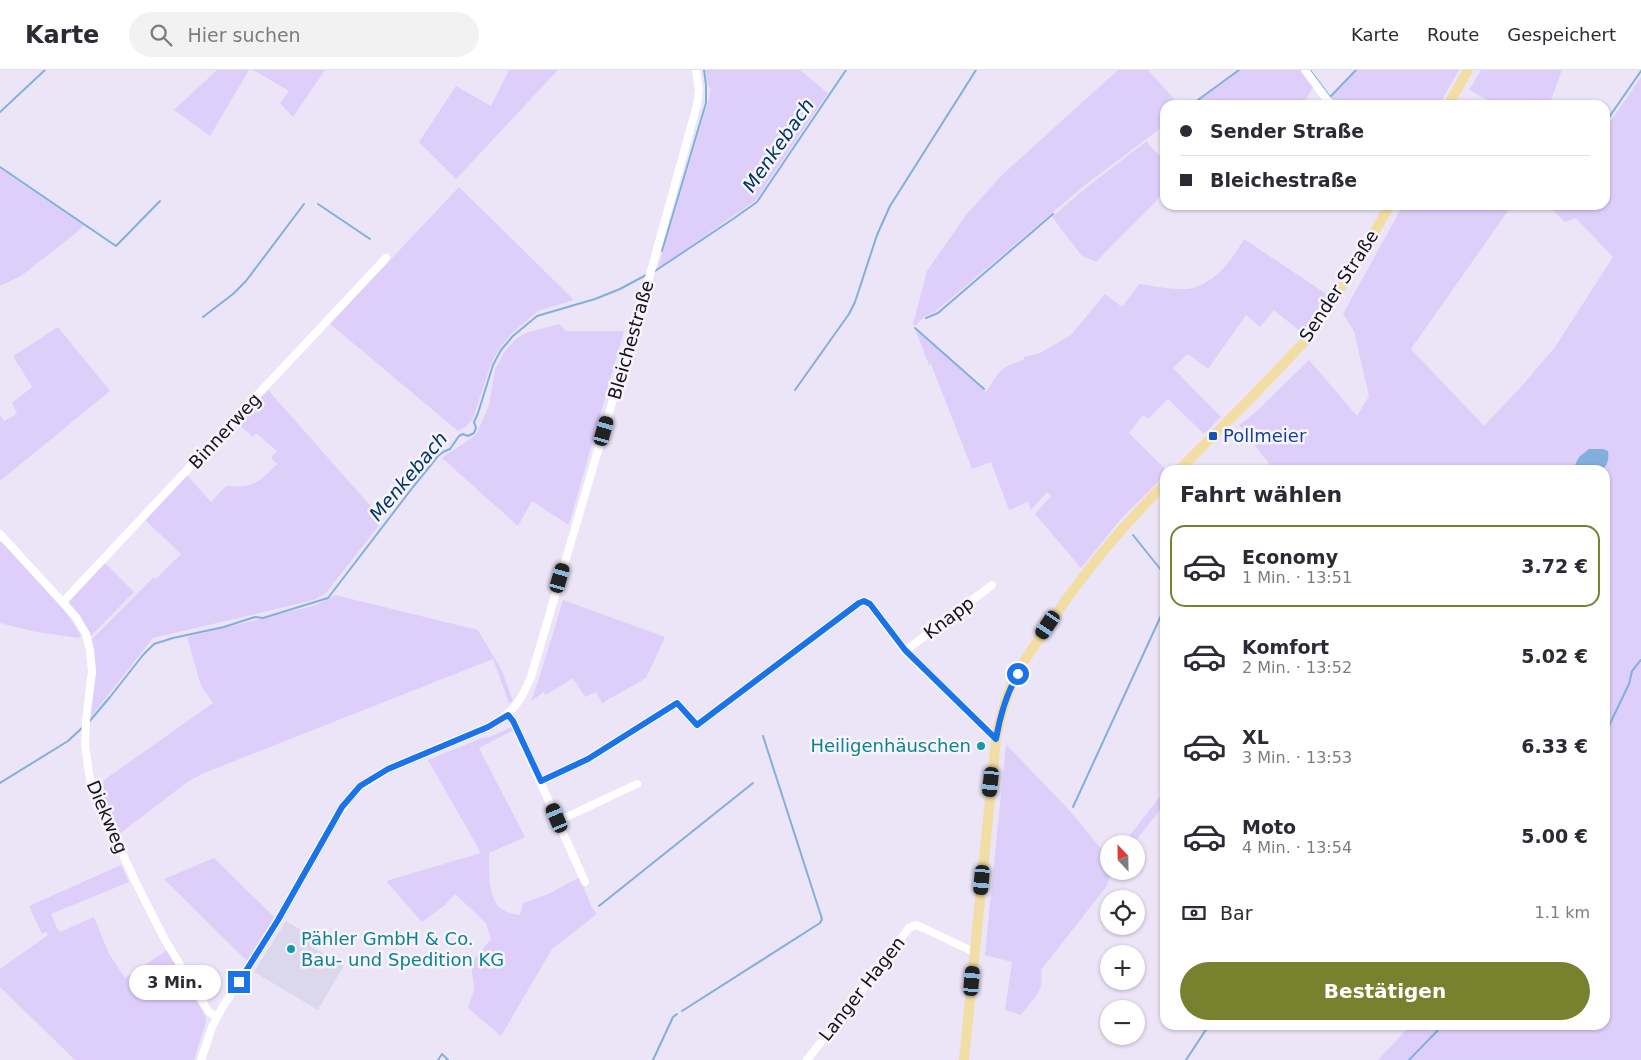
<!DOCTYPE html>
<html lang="de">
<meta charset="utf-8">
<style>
body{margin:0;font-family:"DejaVu Sans",sans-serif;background:#f2f2f3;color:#2b2b33;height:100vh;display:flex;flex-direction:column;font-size:19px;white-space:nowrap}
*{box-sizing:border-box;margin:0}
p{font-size:16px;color:#7c7c81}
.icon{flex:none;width:28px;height:28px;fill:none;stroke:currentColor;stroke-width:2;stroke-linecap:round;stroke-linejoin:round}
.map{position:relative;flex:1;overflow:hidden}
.details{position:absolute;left:1160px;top:395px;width:450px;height:565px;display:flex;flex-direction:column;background:#fff;border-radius:15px;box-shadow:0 1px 4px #0004}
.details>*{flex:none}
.banner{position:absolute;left:1160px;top:30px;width:450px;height:110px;border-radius:15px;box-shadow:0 1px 4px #0004;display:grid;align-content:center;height:110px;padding:0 20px;background:#fff}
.needle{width:32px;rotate:338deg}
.tools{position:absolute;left:1100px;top:765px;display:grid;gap:10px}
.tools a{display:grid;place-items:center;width:45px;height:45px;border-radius:50%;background:#fff;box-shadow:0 1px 4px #0004;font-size:25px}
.end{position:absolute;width:22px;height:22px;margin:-11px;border:6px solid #1a73e8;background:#fff;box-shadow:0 0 0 2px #fff}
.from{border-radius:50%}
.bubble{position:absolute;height:35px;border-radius:18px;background:#fff;box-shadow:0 1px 4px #0004;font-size:16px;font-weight:700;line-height:35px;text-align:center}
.car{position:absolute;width:15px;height:30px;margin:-15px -8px;border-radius:6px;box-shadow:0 0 4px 1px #0007;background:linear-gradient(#222 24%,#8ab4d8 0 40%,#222 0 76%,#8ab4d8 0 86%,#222 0)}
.banner b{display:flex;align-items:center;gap:18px;height:48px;font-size:19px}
.banner b+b{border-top:1px solid #e1e1e2}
.banner i{width:12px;height:12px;background:#2b2b33}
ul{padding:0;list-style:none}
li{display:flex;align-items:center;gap:15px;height:82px;margin:0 10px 8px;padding:0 10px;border:2px solid transparent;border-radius:15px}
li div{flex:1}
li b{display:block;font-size:19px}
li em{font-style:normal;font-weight:700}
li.on{border-color:#77812e}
li>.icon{width:45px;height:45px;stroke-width:1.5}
h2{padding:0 20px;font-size:22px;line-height:60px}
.pay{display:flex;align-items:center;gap:12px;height:55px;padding:0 20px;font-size:19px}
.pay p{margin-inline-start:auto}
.primary-button{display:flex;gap:10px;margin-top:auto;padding:10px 20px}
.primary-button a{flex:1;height:58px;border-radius:30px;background:#77812e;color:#fff;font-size:20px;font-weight:700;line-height:58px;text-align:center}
header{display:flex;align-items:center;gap:30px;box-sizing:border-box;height:70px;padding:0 25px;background:#fff;border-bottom:1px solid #e1e1e2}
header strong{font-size:24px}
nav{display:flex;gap:28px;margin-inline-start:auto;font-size:18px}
.search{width:350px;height:45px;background:#f2f2f3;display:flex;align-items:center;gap:12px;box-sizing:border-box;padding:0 18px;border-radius:28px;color:#7c7c81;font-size:19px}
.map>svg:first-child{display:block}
.industrial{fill:#dbd8ee}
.green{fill:#decffa}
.water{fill:#82afde}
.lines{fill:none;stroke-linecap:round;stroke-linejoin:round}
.stream{stroke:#82afde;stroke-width:2}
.minor{stroke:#fff;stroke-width:8}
.major{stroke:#f2dea5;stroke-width:10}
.route{stroke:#1a73e8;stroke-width:6}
.transit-dot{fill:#1a4fb4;stroke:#f7f4fe;stroke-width:2}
.culture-dot{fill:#0f9aa8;stroke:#f7f4fe;stroke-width:2}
.labels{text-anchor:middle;stroke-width:5;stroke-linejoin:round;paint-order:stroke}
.street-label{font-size:18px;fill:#141218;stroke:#f7f4fe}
.transit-label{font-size:18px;fill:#164399;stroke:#f7f4fe;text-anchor:start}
.culture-label{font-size:18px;fill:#0d838f;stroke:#f7f4fe;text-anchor:end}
.water-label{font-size:19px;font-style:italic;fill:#013560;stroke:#f7f4fe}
</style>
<header>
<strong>Karte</strong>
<div class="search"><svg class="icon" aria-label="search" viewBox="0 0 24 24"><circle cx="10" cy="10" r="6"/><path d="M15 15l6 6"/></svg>Hier suchen</div>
<nav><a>Karte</a><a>Route</a><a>Gespeichert</a></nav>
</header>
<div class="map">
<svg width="1641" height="990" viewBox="0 0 1641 990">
<rect width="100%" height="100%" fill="#ebe5f7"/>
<!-- industrial -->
<path class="industrial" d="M286,851L313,867L310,876L344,895L318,940L254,902Z"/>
<!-- green -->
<path class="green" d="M217,0H249L210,66L174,40Z
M253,0H325L293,47L280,33L289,21Z
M509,0H558L456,109L419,72L456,16L491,36Z
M705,0H800L828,23L755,131L658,198L708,32L711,19L708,15Z
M1118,0H1148L1180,35H1165V55L1085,115L936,241L924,247L915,256L913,254L927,201L966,145L1002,105Z
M1240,0H1303L1314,15L1303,35H1192Z
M1357,0H1459L1439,35H1335L1330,28Z
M1481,0H1562L1549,35H1497L1469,20Z
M1641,7V990H1378L1411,955H1605V400H1274L1239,355L1258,340L1309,290L1357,346L1369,326L1354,261L1343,244L1403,135H1512L1411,279L1484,356L1521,317L1555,277L1613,187L1576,148L1565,152L1548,135H1605V59Z
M1147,71L1150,76L1165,90V122L1096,192L1082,186L1052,147L1087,117Z
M0,99L84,155L76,163L21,206L0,216Z
M459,117L574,230L538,241L511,264L499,279L491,294L473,348L466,357L458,361L330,254Z
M1244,169L1328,225L1302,263L1274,240L1260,257L1246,245L1208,299L1188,284L1173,298L1221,347L1204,364L1168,329L1148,349L1143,345L1129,363L1166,400L1165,405L1120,450L1081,498L1035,444L1051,426L1047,422L1031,440L1028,432L1009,440L991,392L972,399L931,294L929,295L915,259L986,322C1001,300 998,298 1024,290V287L1040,283L1071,265L1105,224L1122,237L1139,214C1155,216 1171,220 1187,219C1213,216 1232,190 1244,169Z
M559,254L566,261H624L569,455L532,431L518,456L442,388L473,367L478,361L489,335L495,299L505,281L517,268L526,263Z
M58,257L110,321L0,411V345L4,351L17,344L12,333L32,317L13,286Z
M268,320L383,450L326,523L314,530L153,568L90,648L96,603L91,570L154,507L156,509L181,484L144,449L187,405L211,432L226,416C254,418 258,413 277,394L271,388L277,381L256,363L253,367L237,353Z
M0,472H2L63,538L81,565L79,568L36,562L0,553Z
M104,492L134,522L90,567L69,534V528Z
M335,525L478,560L502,601L513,631L509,633L493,589L204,703L186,713L118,765L97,718L104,710L213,633L201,616L187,567L316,535Z
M563,530L665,567L646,608L602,633L596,622L585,627L573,608L546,625L544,622L531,631L539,609Z
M511,657L514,660L479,678L525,767L489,783C490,809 485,843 520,845L523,833L548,824L580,807L591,836L597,844L552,879L501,966L468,938L474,920L471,893L491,869L486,853L455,824L445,835L422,852L386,811L481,783L428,690L482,668L490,667Z
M1006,674L1069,740L1109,788V801H1112L1106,817L1041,900C1045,921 1033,929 1021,945L1005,940L1012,892L985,885Z
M1165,720V734L1133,774H1123Z
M214,788L274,847L247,891L164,809Z
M121,795L129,812L51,844L57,858L60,862L94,847L109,884L125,908L167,880L206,947V952L194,990H75L0,917V899L48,865L46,862L42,864L29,836Z"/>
<!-- water -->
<path class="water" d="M1589,379H1603L1608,381C1609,388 1608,395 1602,400H1574V397L1579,387Z"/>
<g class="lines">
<!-- stream -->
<path class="stream" d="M1310,0L1330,27L1356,0
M1191,35L1239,0
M0,42L45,0
M1605,53L1641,1
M0,97L116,176L160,131
M318,134L370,169
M662,181L706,33V15L704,0
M655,201L733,149L757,132L846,0
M203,247L233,224L246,211L304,134
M926,248L938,243L1053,144
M915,258L984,319
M795,320L849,244L855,232L877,165L890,136L976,0
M1133,465L1165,505
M88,653L110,627L143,585L154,574L173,568L224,557L255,547L263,548L328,528L413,417L438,386L443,382L450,379L459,366L463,364L468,366L474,363L476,358L474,352L478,343L493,295L501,280L513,266L537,246L595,229L620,219L648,204
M1605,664L1629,614L1632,601L1641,590
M0,713L68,671L83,657
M1073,737L1165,537
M599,836L753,713
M682,941L820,853L822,849L763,666
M438,990L442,984L448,990
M653,990L673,947L677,944
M1186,990L1209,955
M1409,990L1443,955"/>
<!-- minor -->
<path class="minor" d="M1305,0L1331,35
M0,464L76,547L86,564L90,580L92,601L86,650L85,675L89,704L93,720L137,815L165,870L209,942L217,947
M63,532L386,188
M905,581L992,515
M508,645L513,651L585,812
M541,711L588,689L677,633L697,655L859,533L865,531L870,534L905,581L996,669
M558,751L637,714
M201,990L212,957L222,938L278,850L333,752L350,727L361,716L388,699L488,657C512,644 521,631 531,607L649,208L697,35L699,20L696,0
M807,990L876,902L909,858L916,855L921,857L974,882"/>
<!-- major -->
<path class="major" d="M1448,35L1468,0
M1179,400L1249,330L1308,268L1356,194L1390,135
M964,990L996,669C999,653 1003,637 1009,621C1017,599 1033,578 1046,559C1081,506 1120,458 1165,414"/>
</g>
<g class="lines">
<!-- route -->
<path class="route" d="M239,912L278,850L342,737L360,716L388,699L488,657L508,645L513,651L541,711L588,689L677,633L697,655L859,533L864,531L870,534L905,580L996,669C1000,646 1006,624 1018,604"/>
</g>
<!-- markers -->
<rect class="transit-dot" x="1208" y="361" width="10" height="10" rx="2.5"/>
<g class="culture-dot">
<circle cx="981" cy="676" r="5"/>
<circle cx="291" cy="879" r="5"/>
</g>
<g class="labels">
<!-- street labels -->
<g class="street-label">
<text transform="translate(1339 216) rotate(-57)" y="6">Sender Straße</text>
<text transform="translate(631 270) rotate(-74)" y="6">Bleichestraße</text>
<text transform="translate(225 361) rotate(-47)" y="6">Binnerweg</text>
<text transform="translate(949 548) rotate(-37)" y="6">Knapp</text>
<text transform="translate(107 747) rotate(67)" y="6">Diekweg</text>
<text transform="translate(862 919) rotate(-52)" y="6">Langer Hagen</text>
</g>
<!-- transit labels -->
<g class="transit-label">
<text x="1223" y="372">Pollmeier</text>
</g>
<!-- culture labels -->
<g class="culture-label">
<text x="971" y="682">Heiligenhäuschen</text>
<text x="301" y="875" text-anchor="start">Pähler GmbH &amp; Co.<tspan x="301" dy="21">Bau- und Spedition KG</tspan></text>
</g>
<!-- water labels -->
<g class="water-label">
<text transform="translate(778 75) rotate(-55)" y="7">Menkebach</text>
<text transform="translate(408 406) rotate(-50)" y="7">Menkebach</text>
</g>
</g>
</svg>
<div class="tools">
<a><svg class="needle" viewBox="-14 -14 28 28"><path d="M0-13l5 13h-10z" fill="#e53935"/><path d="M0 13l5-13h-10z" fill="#7c7c81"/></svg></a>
<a><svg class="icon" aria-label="locate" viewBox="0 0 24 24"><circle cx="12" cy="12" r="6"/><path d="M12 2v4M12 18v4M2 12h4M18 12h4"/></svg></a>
<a>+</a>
<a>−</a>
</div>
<i class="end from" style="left:1018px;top:604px"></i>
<i class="end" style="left:239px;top:912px"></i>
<div class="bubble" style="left:129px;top:895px;width:92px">3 Min.</div>
<i class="car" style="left:604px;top:361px;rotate:16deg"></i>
<i class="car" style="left:560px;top:508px;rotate:16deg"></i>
<i class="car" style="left:1048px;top:555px;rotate:214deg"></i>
<i class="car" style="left:991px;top:712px;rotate:186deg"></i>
<i class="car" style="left:557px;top:748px;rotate:337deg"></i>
<i class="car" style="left:982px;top:810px;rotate:185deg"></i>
<i class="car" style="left:972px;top:911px;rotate:5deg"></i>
<div class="banner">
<b><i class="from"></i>Sender Straße</b>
<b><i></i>Bleichestraße</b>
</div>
<section class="details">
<h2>Fahrt wählen</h2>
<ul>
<li class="on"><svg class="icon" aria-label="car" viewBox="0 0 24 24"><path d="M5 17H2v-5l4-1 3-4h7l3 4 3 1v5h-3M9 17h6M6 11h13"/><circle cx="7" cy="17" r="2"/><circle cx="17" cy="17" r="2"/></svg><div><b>Economy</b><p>1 Min. · 13:51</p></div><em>3.72 €</em></li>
<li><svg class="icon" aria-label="car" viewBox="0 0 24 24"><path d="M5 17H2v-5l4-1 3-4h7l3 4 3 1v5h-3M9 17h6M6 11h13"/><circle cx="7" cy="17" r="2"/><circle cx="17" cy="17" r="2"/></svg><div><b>Komfort</b><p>2 Min. · 13:52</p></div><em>5.02 €</em></li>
<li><svg class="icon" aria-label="car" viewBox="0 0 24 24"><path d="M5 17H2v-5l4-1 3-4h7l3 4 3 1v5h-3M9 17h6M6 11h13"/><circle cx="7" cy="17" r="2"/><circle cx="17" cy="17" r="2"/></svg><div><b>XL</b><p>3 Min. · 13:53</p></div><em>6.33 €</em></li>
<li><svg class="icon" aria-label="car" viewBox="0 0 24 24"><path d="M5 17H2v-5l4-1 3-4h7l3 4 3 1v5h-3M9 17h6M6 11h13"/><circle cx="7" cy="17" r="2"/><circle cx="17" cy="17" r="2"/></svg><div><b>Moto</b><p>4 Min. · 13:54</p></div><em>5.00 €</em></li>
</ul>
<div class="pay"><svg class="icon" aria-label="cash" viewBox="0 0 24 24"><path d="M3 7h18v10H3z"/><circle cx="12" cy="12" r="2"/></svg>Bar<p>1.1 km</p></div>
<div class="primary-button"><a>Bestätigen</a></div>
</section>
</div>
